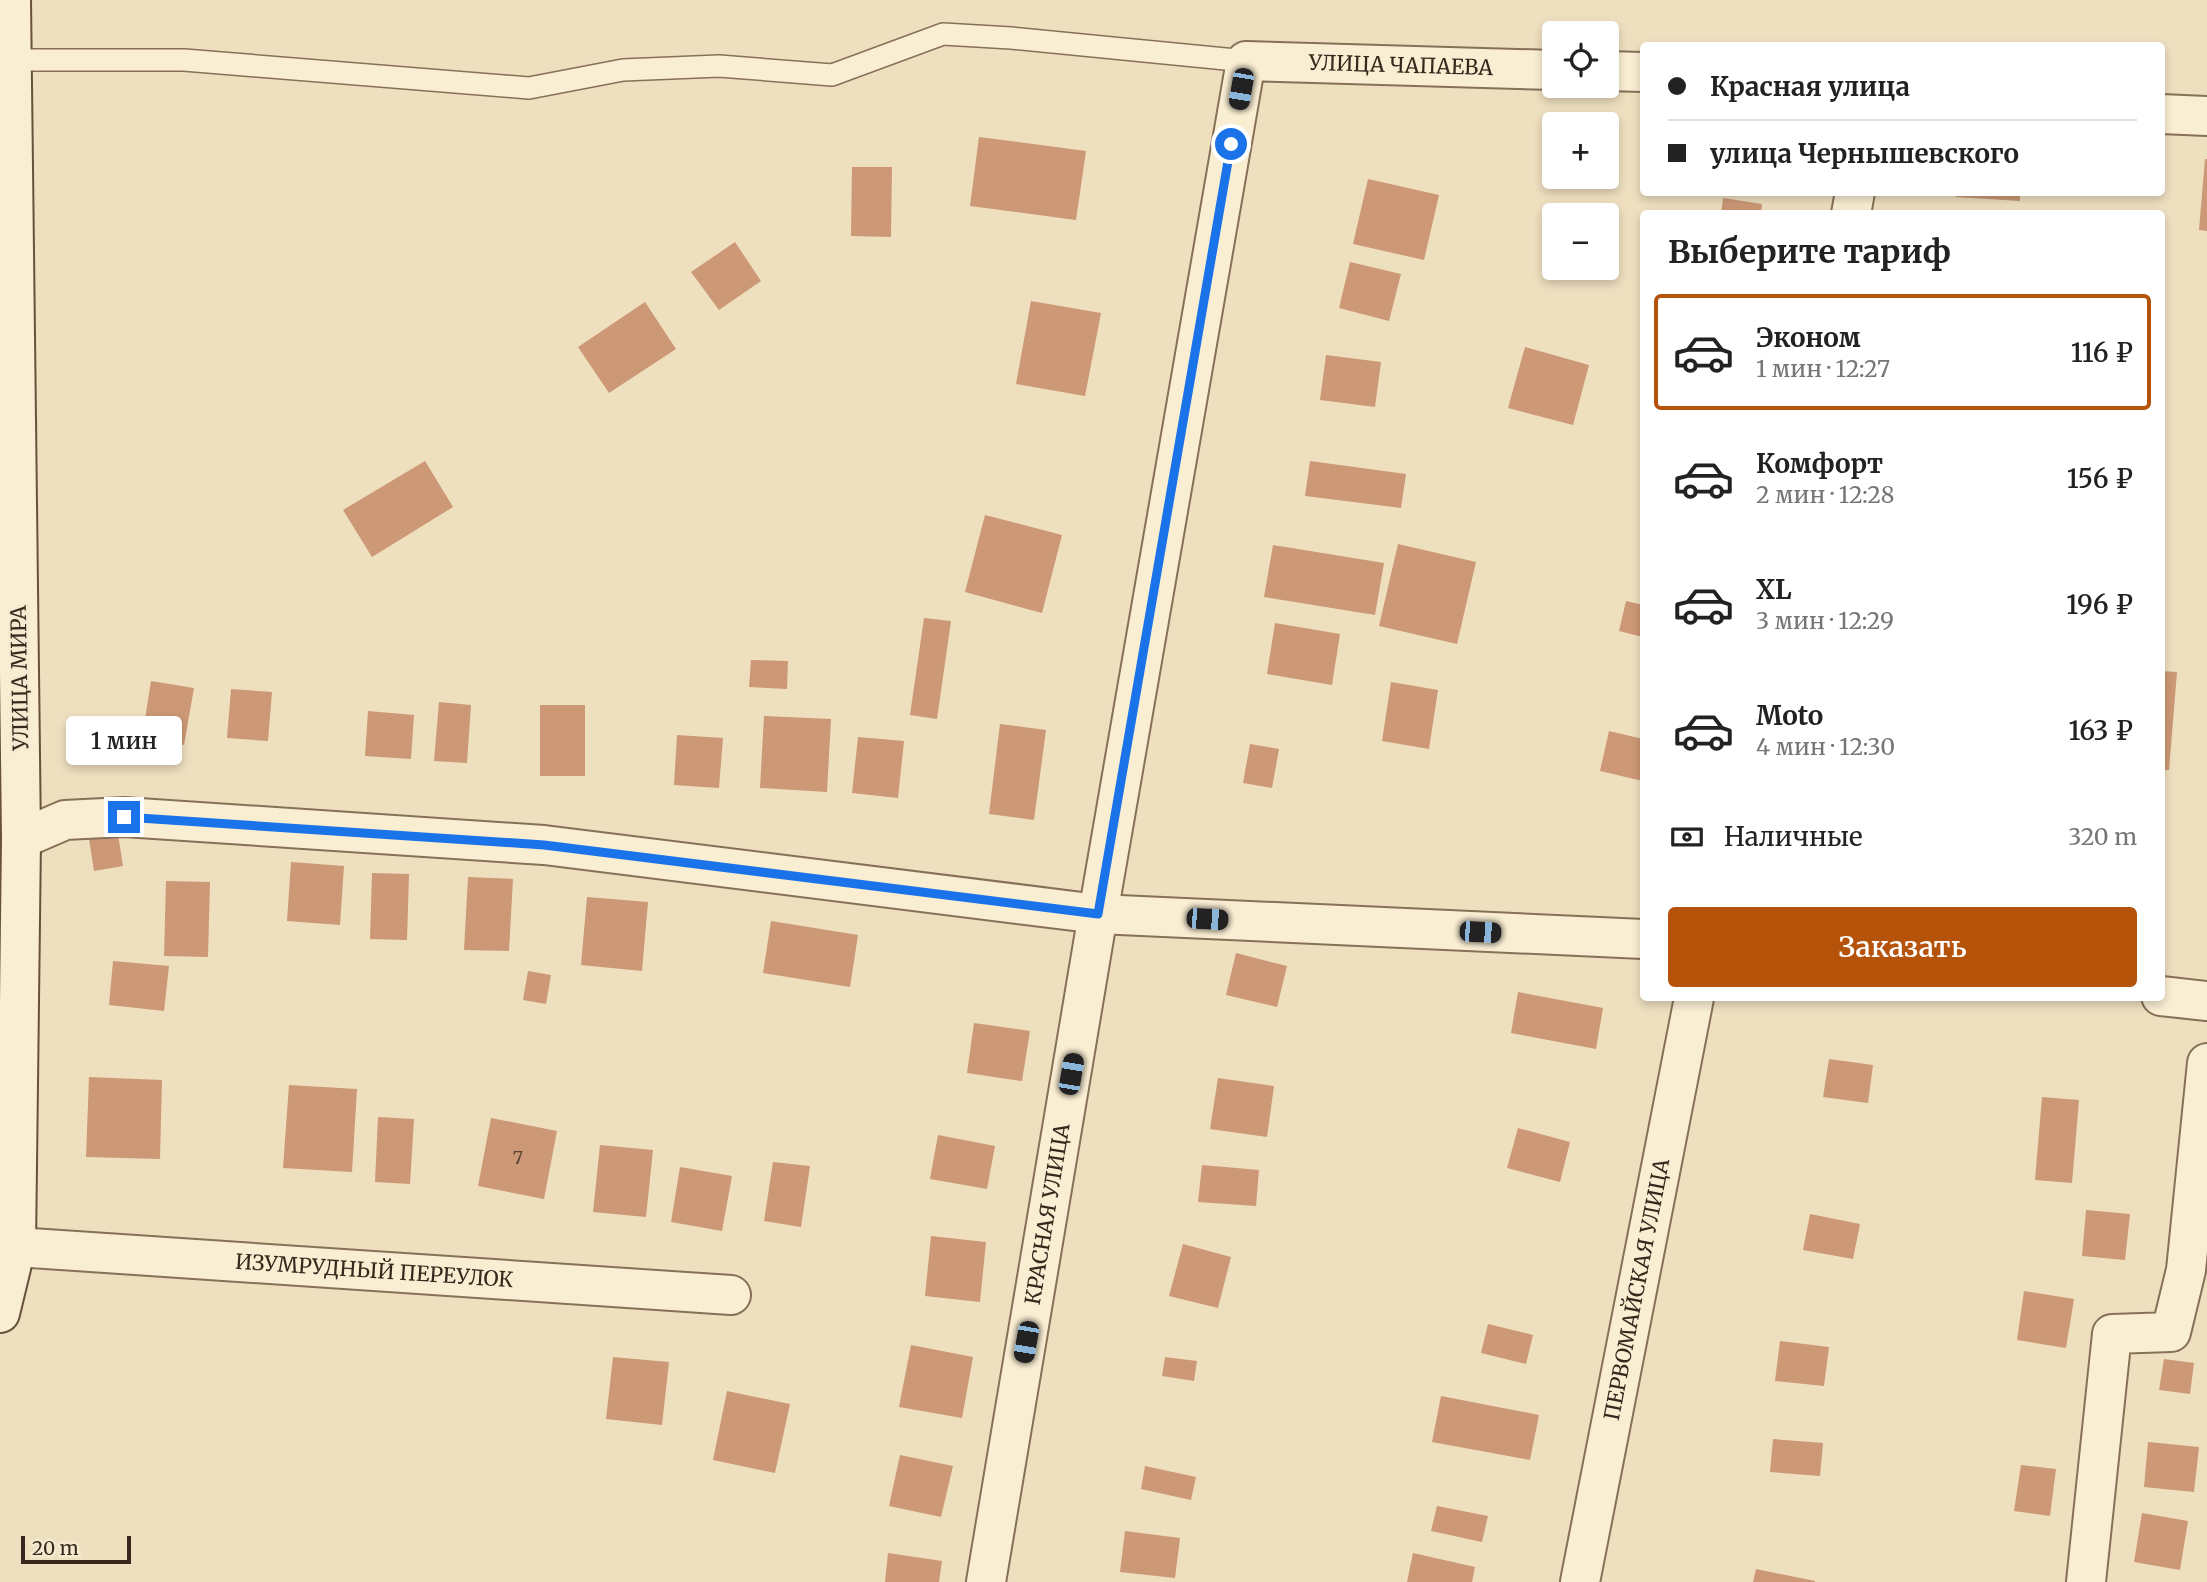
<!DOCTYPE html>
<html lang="ru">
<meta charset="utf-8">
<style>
body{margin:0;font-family:Merriweather,serif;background:#f2f2f2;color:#222;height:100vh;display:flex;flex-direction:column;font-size:26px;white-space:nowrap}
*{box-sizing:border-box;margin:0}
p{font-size:23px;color:#767676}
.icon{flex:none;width:38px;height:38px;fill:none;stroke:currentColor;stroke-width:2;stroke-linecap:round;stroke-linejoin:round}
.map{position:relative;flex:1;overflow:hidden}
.drawer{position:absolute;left:1640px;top:210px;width:525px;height:791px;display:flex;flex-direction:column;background:#fff;border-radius:7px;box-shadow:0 4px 10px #0003}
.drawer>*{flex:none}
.hud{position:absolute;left:1640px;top:42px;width:525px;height:154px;border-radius:7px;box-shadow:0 4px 10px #0003;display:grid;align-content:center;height:154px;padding:0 28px;background:#fff}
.controls{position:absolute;left:1542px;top:21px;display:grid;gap:14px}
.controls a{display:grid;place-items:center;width:77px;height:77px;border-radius:7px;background:#fff;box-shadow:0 4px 10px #0003;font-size:35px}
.scale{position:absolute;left:21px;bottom:18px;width:110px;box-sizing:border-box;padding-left:7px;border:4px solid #36281c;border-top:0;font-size:19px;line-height:24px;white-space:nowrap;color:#36281c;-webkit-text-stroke:5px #f5eacf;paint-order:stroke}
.end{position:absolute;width:32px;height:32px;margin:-16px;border:9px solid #1a73e8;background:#fff;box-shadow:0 0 0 4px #fff}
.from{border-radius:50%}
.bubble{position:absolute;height:49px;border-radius:7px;background:#fff;box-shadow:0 4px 10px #0003;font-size:23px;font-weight:600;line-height:49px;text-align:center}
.car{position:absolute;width:21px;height:42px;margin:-21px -10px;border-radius:9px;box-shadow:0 0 5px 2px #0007;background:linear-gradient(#222 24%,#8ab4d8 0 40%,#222 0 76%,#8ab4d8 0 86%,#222 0)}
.hud b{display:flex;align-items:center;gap:24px;height:66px;font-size:26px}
.hud b+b{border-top:2px solid #e0e0e0}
.hud i{width:18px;height:18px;background:#222}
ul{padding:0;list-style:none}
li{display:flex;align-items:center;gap:21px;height:116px;margin:0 14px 10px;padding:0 14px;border:4px solid transparent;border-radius:7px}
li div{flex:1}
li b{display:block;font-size:26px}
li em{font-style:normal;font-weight:600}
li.on{border-color:#b45309}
li>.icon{width:63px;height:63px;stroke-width:1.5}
h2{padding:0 28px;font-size:32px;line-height:84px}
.pay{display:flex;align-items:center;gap:18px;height:77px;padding:0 28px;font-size:26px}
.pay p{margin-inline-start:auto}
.cta{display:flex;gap:14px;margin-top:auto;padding:14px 28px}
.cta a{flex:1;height:80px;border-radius:7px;background:#b45309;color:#fff;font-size:28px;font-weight:600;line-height:80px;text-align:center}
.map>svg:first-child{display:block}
.building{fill:#cc9875}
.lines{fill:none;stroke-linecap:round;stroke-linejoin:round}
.lane-casing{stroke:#877058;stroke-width:24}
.street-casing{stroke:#877058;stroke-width:42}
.secondary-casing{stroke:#68513b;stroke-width:42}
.lane{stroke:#f9edd2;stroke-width:21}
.street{stroke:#f9edd2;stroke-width:38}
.secondary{stroke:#f9edd2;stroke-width:38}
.route{stroke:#1a73e8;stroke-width:9}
.labels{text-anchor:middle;stroke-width:5;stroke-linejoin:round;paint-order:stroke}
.number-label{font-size:18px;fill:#5c4432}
.street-label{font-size:21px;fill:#36281c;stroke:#f5eacf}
</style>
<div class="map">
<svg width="2207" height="1582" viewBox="0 0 2207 1582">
<rect width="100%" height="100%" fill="#eedfbf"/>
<!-- building -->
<path class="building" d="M979,137L1086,151L1076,220L970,206Z
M2205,159H2207V231L2199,230Z
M852,167H892L891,237L851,236Z
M1368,179L1439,195L1424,260L1353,244Z
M1956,192H2020V201L1956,197Z
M1723,198L1762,204L1761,214H1721Z
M735,242L761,281L719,310L691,272Z
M1350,262L1401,274L1389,321L1339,308Z
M1031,301L1101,313L1085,396L1016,384Z
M645,302L676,349L609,393L578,347Z
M1525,347L1589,365L1573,425L1508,408Z
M1326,355L1381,362L1375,407L1320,400Z
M425,461L453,507L372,557L343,510Z
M1310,461L1406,474L1401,508L1305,496Z
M985,515L1062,535L1042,613L965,592Z
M1398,544L1476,562L1457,644L1379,626Z
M1273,545L1384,563L1375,615L1264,597Z
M1626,601L1643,605V637L1619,631Z
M924,618L951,621L937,719L910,715Z
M1275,623L1340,634L1332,685L1267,674Z
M751,660L788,661L787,689L749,687Z
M2161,671L2177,672L2169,770H2161Z
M151,681L194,688L184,745L142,738Z
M1391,682L1438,690L1429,749L1382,741Z
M231,689L272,692L268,741L227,738Z
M439,702L471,705L467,763L434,761Z
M540,705H585V776H540Z
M368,711L414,715L411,759L365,756Z
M764,716L831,719L827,792L760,788Z
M1000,724L1046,730L1034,820L989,814Z
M1609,731L1643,739V781L1600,771Z
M677,735L723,738L719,788L674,785Z
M858,737L904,741L898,798L852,793Z
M1250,744L1279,749L1272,788L1243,783Z
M118,834L123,866L94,871L89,839Z
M291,862L344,866L340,925L287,921Z
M372,873L409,874L407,940L370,939Z
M468,877L513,879L509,951L464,950Z
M166,881L210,882L208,957L164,956Z
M587,897L648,902L642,971L581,965Z
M771,921L858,935L850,987L763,973Z
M1236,953L1287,966L1277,1007L1226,995Z
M113,961L169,966L164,1011L109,1005Z
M528,971L551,975L546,1004L523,1000Z
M1518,992L1603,1008L1596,1049L1511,1033Z
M974,1023L1030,1031L1022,1081L967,1073Z
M1829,1059L1873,1065L1868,1103L1823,1097Z
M89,1077L162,1080L160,1159L86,1157Z
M1218,1078L1274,1086L1267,1137L1210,1129Z
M289,1085L357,1089L352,1172L283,1168Z
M2042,1097L2079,1100L2072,1183L2035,1180Z
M378,1117L414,1119L410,1184L375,1182Z
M491,1118L557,1131L544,1199L478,1186Z
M1518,1128L1570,1142L1560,1182L1507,1168Z
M938,1135L995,1146L987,1189L930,1179Z
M600,1145L653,1150L646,1217L593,1212Z
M773,1162L810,1166L801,1227L764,1221Z
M1202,1165L1259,1170L1256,1206L1198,1202Z
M680,1167L732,1176L722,1231L671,1222Z
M2086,1210L2130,1214L2125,1260L2082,1256Z
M1810,1214L1860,1224L1853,1259L1803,1250Z
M931,1236L986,1242L980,1302L925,1296Z
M1183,1244L1231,1257L1218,1308L1169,1296Z
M2024,1291L2074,1299L2066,1348L2017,1340Z
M1488,1324L1533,1335L1526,1364L1481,1353Z
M1780,1341L1829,1347L1824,1386L1775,1381Z
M911,1345L973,1357L962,1418L899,1407Z
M613,1357L669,1362L662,1425L606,1419Z
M1165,1357L1197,1361L1194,1381L1162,1376Z
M2164,1359L2194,1363L2190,1394L2159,1390Z
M727,1391L790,1404L775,1473L713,1460Z
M1441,1396L1539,1415L1530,1460L1432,1442Z
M1773,1439L1823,1443L1820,1476L1770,1472Z
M2148,1442L2199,1447L2194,1492L2144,1487Z
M900,1455L953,1466L941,1517L889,1506Z
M2021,1465L2056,1469L2050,1516L2014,1511Z
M1145,1466L1196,1477L1191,1500L1141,1489Z
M1437,1506L1488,1516L1482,1542L1431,1531Z
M2142,1513L2188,1521L2180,1570L2134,1562Z
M1125,1531L1180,1538L1175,1578L1120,1572Z
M888,1553L942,1561L939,1582H885Z
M1413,1553L1475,1567L1472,1582H1407Z
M1756,1569L1815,1581V1582H1753Z"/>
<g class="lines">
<!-- lane casing -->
<g class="lane-casing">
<path id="lane" d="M12,60H184L529,88L623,70L719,66L832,75L943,34L1011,38L1246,61"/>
</g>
<!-- street casing -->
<g class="street-casing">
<g id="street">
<path d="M1606,71L1643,72"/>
<path d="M2161,114L2207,116"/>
<path d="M1851,214L1855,192"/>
<path d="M21,839L65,820L124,817L544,845L1098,914L1643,939"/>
<path d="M2161,996L2207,1001"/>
<path id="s1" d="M16,1247L731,1295"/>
<path id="s2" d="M986,1582L1098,914L1246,61L1554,70"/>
<path id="s3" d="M1580,1582L1694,998"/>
<path d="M2086,1582L2112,1334L2171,1332L2186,1270L2207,1063"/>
</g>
</g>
<!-- secondary casing -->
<g class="secondary-casing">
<path id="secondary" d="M0,1313L16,1247L21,839L11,0"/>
</g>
<!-- lane -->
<use href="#lane" class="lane"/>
<!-- street -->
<use href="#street" class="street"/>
<!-- secondary -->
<use href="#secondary" class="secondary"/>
</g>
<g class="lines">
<!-- route -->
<path class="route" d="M124,817L544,845L1098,914L1231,144"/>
</g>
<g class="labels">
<!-- number labels -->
<g class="number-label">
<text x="518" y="1164">7</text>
</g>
<!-- street labels -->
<g class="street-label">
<text dy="7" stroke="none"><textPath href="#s2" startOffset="1698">УЛИЦА ЧАПАЕВА</textPath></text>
<text transform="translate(20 678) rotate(-91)" y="7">УЛИЦА МИРА</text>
<text dy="7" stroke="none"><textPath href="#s2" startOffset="373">КРАСНАЯ УЛИЦА</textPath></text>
<text dy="7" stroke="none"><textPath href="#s1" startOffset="359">ИЗУМРУДНЫЙ ПЕРЕУЛОК</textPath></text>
<text dy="7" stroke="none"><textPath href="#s3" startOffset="298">ПЕРВОМАЙСКАЯ УЛИЦА</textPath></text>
</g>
</g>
</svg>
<div class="controls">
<a><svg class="icon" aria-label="locate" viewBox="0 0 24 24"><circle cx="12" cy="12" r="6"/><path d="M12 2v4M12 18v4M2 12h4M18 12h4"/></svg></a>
<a>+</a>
<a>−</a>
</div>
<div class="scale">20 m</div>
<i class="end from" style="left:1231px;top:144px"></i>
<i class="end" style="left:124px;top:817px"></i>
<div class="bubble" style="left:66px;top:716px;width:116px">1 мин</div>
<i class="car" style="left:1241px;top:89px;rotate:190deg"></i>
<i class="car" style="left:1207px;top:919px;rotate:93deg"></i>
<i class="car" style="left:1480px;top:932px;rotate:93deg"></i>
<i class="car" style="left:1071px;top:1074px;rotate:10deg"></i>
<i class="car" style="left:1026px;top:1342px;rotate:190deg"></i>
<div class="hud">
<b><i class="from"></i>Красная улица</b>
<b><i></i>улица Чернышевского</b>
</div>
<section class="drawer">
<h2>Выберите тариф</h2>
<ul>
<li class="on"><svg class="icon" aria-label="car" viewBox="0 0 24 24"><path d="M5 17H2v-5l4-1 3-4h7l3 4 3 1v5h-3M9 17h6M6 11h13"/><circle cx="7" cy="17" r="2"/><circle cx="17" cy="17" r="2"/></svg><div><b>Эконом</b><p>1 мин · 12:27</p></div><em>116 ₽</em></li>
<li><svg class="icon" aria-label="car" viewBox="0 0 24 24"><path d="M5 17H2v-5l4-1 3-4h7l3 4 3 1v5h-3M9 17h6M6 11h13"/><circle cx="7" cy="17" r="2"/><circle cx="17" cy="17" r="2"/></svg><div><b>Комфорт</b><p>2 мин · 12:28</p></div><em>156 ₽</em></li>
<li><svg class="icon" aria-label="car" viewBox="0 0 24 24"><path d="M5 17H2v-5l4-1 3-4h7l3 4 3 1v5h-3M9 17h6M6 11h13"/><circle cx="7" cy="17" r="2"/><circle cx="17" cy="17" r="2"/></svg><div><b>XL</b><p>3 мин · 12:29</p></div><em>196 ₽</em></li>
<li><svg class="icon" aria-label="car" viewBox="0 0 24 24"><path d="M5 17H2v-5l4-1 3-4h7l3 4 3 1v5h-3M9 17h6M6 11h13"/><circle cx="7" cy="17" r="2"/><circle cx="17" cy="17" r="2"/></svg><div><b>Moto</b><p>4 мин · 12:30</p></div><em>163 ₽</em></li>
</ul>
<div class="pay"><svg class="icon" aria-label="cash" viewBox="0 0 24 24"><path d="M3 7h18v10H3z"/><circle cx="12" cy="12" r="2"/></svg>Наличные<p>320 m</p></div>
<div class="cta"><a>Заказать</a></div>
</section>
</div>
